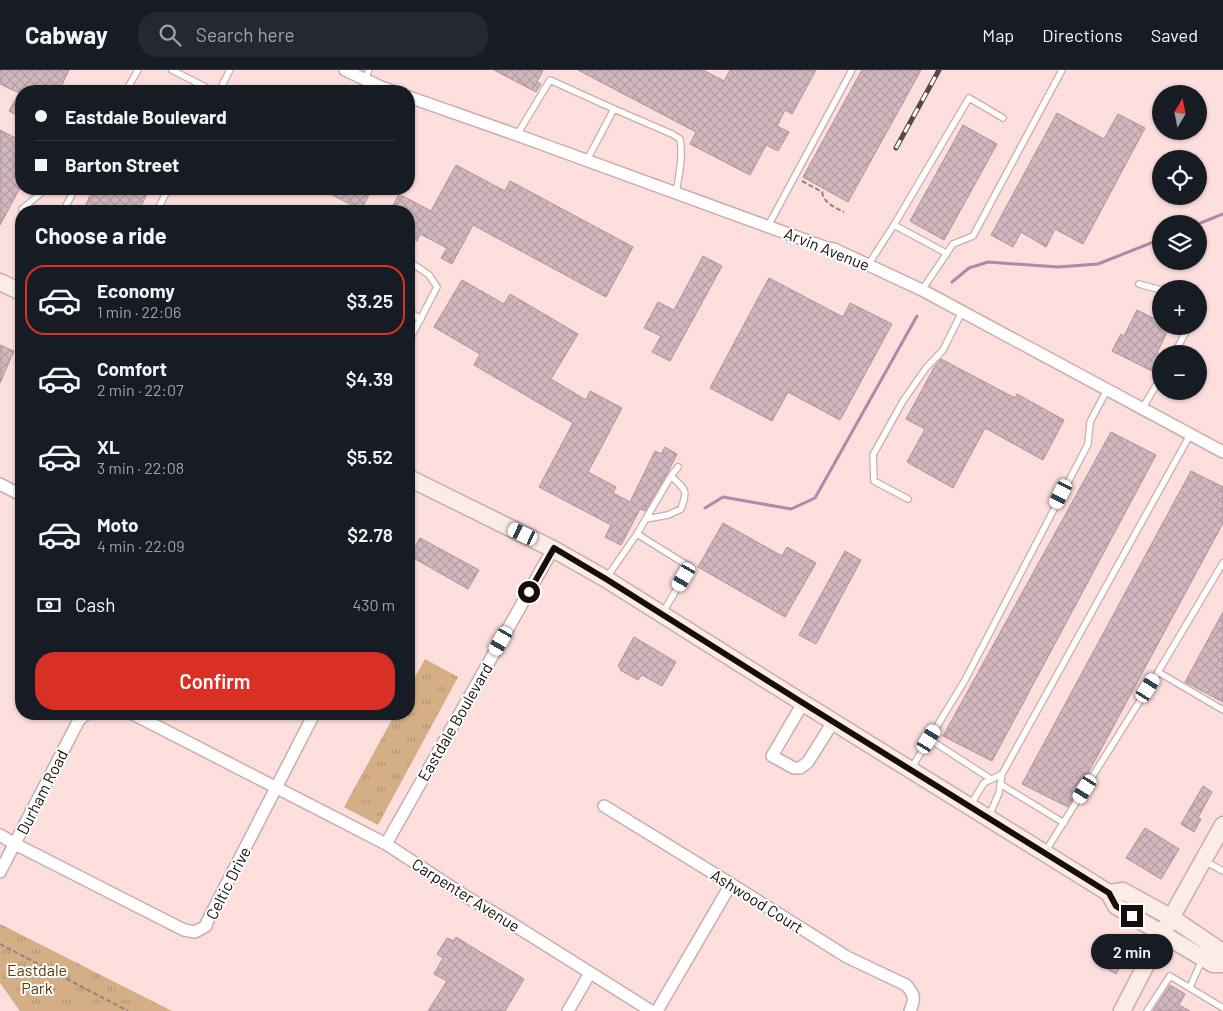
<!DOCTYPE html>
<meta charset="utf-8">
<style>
body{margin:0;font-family:Barlow,sans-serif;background:#242831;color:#f1f3f6;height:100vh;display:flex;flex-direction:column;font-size:19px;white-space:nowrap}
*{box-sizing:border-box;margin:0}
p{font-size:16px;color:#9ea1a6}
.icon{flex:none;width:28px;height:28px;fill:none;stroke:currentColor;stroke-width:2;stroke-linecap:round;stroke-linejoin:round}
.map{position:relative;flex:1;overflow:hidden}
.drawer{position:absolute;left:15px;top:135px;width:400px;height:515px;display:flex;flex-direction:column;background:#171b24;border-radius:20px;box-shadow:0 1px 4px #0004}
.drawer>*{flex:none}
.banner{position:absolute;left:15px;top:15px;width:400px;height:110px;border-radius:20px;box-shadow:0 1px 4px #0004;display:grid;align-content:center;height:110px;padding:0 20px;background:#171b24}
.needle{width:32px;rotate:10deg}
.controls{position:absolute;left:1152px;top:15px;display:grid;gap:10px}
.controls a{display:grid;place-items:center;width:55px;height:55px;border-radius:50%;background:#171b24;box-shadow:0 1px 4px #0004;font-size:25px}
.end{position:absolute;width:22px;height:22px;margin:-11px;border:6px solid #160d0c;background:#fff;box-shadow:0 0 0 2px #fff}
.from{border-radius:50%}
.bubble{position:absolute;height:35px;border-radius:18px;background:#171b24;box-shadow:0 1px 4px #0004;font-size:16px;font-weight:600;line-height:35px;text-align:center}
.car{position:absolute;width:15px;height:30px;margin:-15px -8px;border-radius:6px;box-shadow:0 0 4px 1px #0007;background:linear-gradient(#fff 24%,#345 0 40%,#fff 0 76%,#345 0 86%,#fff 0)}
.banner b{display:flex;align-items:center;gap:18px;height:48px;font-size:19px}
.banner b+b{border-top:1px solid #363941}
.banner i{width:12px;height:12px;background:#f1f3f6}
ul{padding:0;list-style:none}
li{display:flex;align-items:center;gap:15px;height:70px;margin:0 10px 8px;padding:0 10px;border:2px solid transparent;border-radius:20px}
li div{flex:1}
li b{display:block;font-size:19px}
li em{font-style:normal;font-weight:600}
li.on{border-color:#d93025}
li>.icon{width:45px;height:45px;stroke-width:1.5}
h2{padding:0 20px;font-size:22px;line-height:60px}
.pay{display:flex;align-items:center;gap:12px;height:55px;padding:0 20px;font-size:19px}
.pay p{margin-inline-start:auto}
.cta{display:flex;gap:10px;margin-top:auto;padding:10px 20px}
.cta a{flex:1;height:58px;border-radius:20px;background:#d93025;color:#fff;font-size:20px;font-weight:600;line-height:58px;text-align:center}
header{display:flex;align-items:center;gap:30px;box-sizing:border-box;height:70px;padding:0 25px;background:#171b24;border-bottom:1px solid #363941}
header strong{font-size:24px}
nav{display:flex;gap:28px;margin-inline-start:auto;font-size:18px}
.search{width:350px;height:45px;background:#242831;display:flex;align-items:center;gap:12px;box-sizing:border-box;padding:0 18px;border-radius:20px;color:#9ea1a6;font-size:19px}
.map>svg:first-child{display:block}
.grass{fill:url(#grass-tufts)}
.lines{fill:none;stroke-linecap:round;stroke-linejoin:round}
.stream{stroke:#b387a8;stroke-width:3}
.building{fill:url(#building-cross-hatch);stroke:#ad939b}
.lane-casing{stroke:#c9adac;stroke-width:8}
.street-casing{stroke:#c9adac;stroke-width:14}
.secondary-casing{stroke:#c9adac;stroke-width:19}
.path{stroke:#978280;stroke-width:2;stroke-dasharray:5 2.5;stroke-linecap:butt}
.lane{stroke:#fff;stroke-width:5.5}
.street{stroke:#fff;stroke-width:11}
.secondary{stroke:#fbece6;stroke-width:16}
.rail-casing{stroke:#574847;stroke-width:5}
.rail{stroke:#fff;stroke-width:3;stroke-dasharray:9;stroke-linecap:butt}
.route{stroke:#160d0c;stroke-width:6}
.labels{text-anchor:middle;stroke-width:4;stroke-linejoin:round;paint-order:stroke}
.street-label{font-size:16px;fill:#160d0c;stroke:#fff}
.park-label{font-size:16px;fill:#5d3904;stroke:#fff}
</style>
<header>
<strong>Cabway</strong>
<div class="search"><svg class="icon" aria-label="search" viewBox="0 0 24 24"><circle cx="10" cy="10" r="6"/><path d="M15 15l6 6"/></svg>Search here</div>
<nav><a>Map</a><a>Directions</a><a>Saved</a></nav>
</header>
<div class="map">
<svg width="1223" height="941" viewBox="0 0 1223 941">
<defs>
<pattern id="grass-tufts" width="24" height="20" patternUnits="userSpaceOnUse" patternTransform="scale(1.25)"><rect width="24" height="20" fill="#d4af86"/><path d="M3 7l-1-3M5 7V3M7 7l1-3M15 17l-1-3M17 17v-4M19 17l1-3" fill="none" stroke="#b59572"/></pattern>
<pattern id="building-cross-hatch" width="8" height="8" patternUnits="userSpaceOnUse" patternTransform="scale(1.25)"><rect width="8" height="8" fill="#d2b7bf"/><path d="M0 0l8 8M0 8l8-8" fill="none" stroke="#b49ca3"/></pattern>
</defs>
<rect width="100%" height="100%" fill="#fcdedc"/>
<!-- grass -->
<path class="grass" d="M425,589L458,607L378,755L344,737L395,644H409V618Z
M0,854L172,941H20L0,913Z"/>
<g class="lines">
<!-- stream -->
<path class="stream" d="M1198,154L1223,144
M952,212L969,198L988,192L1058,197L1098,194L1161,169
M705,438L723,427L791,439L815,428L917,246"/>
</g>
<!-- building -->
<path class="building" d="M0,0H69L59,21H21V47L9,41L19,23L0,14Z
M494,0H543L537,12L541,14L536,22Z
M578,0H703L724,11L730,0H816L792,44L785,40L777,56L789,62L778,81L766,75L750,105L690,74L696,62Z
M862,0H921L848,132L803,107Z
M1057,43L1104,69L1118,44L1145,58L1083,174L1055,159L1046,177L1021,162L1013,177L991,165Z
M963,55L997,74L944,170L910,151Z
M0,60L21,71V116L0,155Z
M456,95L505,121L510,111L633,177L606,227L473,155L452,194L441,188L447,178L420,164L417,171L409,166V141H390L399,124L431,141Z
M93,119H149L139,141H83Z
M321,119H372L361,140Z
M703,186L722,196L670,291L652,282L661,266L644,258L658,232L674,240Z
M769,208L843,247L850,233L892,254L840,350L788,322L772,351L710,318Z
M462,210L504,234L510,224L578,264L551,309L586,330L590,321L622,338L588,402L616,417L613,423L630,432L655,381L661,384L665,377L677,384L668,402L645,441L640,439L621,475L605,467L611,455L539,417L573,353L474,295L480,284L434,257Z
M1137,240L1161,252V257L1168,260L1157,283L1161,285V293L1156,303L1112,281L1121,264L1124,266Z
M0,275L14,281L0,313Z
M941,289L1015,328L1017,324L1064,350L1043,390L985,358L953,418L907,392L925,359L906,349L935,296Z
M1111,362L1156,385L992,691L943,666Z
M1191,401L1223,417V453L1085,709L1068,737L1022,714Z
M723,453L782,486L787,477L816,493L785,547L698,497Z
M420,468L479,500L468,519L410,486Z
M845,481L861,490L816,574L799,565Z
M1223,542V632L1185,612Z
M634,567L676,592L662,616L642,605L638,610L620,600L621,598L618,596Z
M1203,716L1212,722L1198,748L1201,749L1194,762L1181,754Z
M1145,758L1179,779L1161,809L1126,788Z
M456,867L524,909L505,941H428L447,911L434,904L443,888L437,884L447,868L454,871Z
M1116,873L1129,880L1116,904L1104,897Z
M1170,915L1185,924L1179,935L1190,941H1153Z"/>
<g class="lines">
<!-- lane casing -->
<g class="lane-casing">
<path id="lane" d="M172,0L213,21
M365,9L369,0
M126,21L138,0
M219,21L230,0
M614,39L672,64L680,69C683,87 679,105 676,123
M517,65L550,10L614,39L587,90
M22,139L46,119
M63,141L75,119
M157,141L168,119
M894,155L969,28L1003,48
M768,156L852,0
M409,191L429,205L437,217L409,271
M868,195L894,155L946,183
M1139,214L1161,220
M922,220L953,174L973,166L1062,0
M409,242L421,249
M1174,284L1189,256
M1142,339L1161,307
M908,429L874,411L873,385L903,331L926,298L943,280L962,242
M646,449L668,445L681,439C688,420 686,420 671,406
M637,464L690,497L663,542
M1223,493L1158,602L1223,640
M607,507L637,464L671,406L678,397
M929,669L991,709
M911,699L965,610L1088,374L1090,352L1107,320
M1000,714L1064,753
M971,734L984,713L1002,704
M989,746L999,723L1002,704L1190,365
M1045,782L1158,602
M1205,791L1223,801
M1190,917L1202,890
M1147,941L1170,906L1223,938"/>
</g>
<!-- street casing -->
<g class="street-casing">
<path id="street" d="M345,0L381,17L392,21
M409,27L517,65L827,178L834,179L922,220L1223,382
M0,414L21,425
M803,633L772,686L794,698H800L808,692L833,652
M133,644L386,774L467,827L511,853L651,941
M604,736L731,814L847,887L906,915C915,925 915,929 910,941
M0,765L15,774L184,860L195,862L206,856L207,852L314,644
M386,774L553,479
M0,802L79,650L86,644
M568,941L590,903
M657,941L731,814"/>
</g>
<!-- secondary casing -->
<g class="secondary-casing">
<path id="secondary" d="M0,212L21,222
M409,408L553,479L606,509L803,633L1109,823L1116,836L1213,894H1223
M1109,823L1123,821L1172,848L1221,881L1223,886
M1122,941L1162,864L1223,755"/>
</g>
<!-- path -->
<path class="path" d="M802,111L822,122C824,133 834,137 844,142
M0,874L128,941"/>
<!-- lane -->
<use href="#lane" class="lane"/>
<!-- street -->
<use href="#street" class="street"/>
<!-- secondary -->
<use href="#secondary" class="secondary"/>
<!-- rail casing -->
<g class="rail-casing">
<path id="rail" d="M896,78L939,0"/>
</g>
<!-- rail -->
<use href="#rail" class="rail"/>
</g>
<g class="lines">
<!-- route -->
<path class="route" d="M529,522L554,478L606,509L803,633L1109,823L1116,836L1132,846"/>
</g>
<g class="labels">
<!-- street labels -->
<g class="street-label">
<text transform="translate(827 179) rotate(22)" y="6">Arvin Avenue</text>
<text transform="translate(455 652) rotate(-60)" y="6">Eastdale Boulevard</text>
<text transform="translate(42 722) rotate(-63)" y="6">Durham Road</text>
<text transform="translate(228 813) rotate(-63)" y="6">Celtic Drive</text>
<text transform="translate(466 825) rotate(32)" y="6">Carpenter Avenue</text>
<text transform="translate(757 831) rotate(32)" y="6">Ashwood Court</text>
</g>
<!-- park labels -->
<g class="park-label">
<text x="37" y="906">Eastdale<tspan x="37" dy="18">Park</tspan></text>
</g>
</g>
</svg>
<div class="controls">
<a><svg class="needle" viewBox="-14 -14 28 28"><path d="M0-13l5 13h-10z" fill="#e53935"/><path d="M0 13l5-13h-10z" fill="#9ea1a6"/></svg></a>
<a><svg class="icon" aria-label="locate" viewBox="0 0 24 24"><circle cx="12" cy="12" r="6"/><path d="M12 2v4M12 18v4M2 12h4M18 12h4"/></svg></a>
<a><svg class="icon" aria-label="layers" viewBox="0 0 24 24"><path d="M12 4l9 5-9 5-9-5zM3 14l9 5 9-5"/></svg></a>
<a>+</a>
<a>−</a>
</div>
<i class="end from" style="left:529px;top:522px"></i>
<i class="end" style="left:1132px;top:846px"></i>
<div class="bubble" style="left:1091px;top:864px;width:82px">2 min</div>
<i class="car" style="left:1061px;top:424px;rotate:207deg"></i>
<i class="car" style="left:523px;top:464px;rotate:296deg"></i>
<i class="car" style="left:684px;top:507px;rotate:210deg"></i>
<i class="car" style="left:501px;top:571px;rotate:210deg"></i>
<i class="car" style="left:1148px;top:618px;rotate:32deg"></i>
<i class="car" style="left:929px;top:669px;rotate:31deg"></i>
<i class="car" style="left:1085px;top:719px;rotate:212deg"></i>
<div class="banner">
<b><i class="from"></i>Eastdale Boulevard</b>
<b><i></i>Barton Street</b>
</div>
<section class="drawer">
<h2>Choose a ride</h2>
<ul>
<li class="on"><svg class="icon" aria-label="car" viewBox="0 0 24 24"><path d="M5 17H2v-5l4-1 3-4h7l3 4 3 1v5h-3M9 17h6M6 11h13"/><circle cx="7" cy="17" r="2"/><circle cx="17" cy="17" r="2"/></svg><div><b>Economy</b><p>1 min · 22:06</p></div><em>$3.25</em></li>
<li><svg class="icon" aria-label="car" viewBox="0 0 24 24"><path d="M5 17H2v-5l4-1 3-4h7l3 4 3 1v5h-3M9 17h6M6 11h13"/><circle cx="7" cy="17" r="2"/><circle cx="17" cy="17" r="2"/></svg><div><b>Comfort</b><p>2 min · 22:07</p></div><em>$4.39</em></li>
<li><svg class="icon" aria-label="car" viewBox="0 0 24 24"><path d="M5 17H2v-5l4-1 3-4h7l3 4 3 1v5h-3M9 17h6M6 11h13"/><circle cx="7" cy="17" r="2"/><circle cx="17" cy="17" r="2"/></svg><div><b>XL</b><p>3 min · 22:08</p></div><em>$5.52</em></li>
<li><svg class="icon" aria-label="car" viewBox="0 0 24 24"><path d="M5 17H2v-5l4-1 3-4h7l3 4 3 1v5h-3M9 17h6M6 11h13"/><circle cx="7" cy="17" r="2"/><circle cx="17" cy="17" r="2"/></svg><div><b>Moto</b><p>4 min · 22:09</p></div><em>$2.78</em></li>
</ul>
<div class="pay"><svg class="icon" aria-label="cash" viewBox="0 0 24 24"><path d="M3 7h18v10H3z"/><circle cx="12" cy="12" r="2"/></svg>Cash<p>430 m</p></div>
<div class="cta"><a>Confirm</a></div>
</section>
</div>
